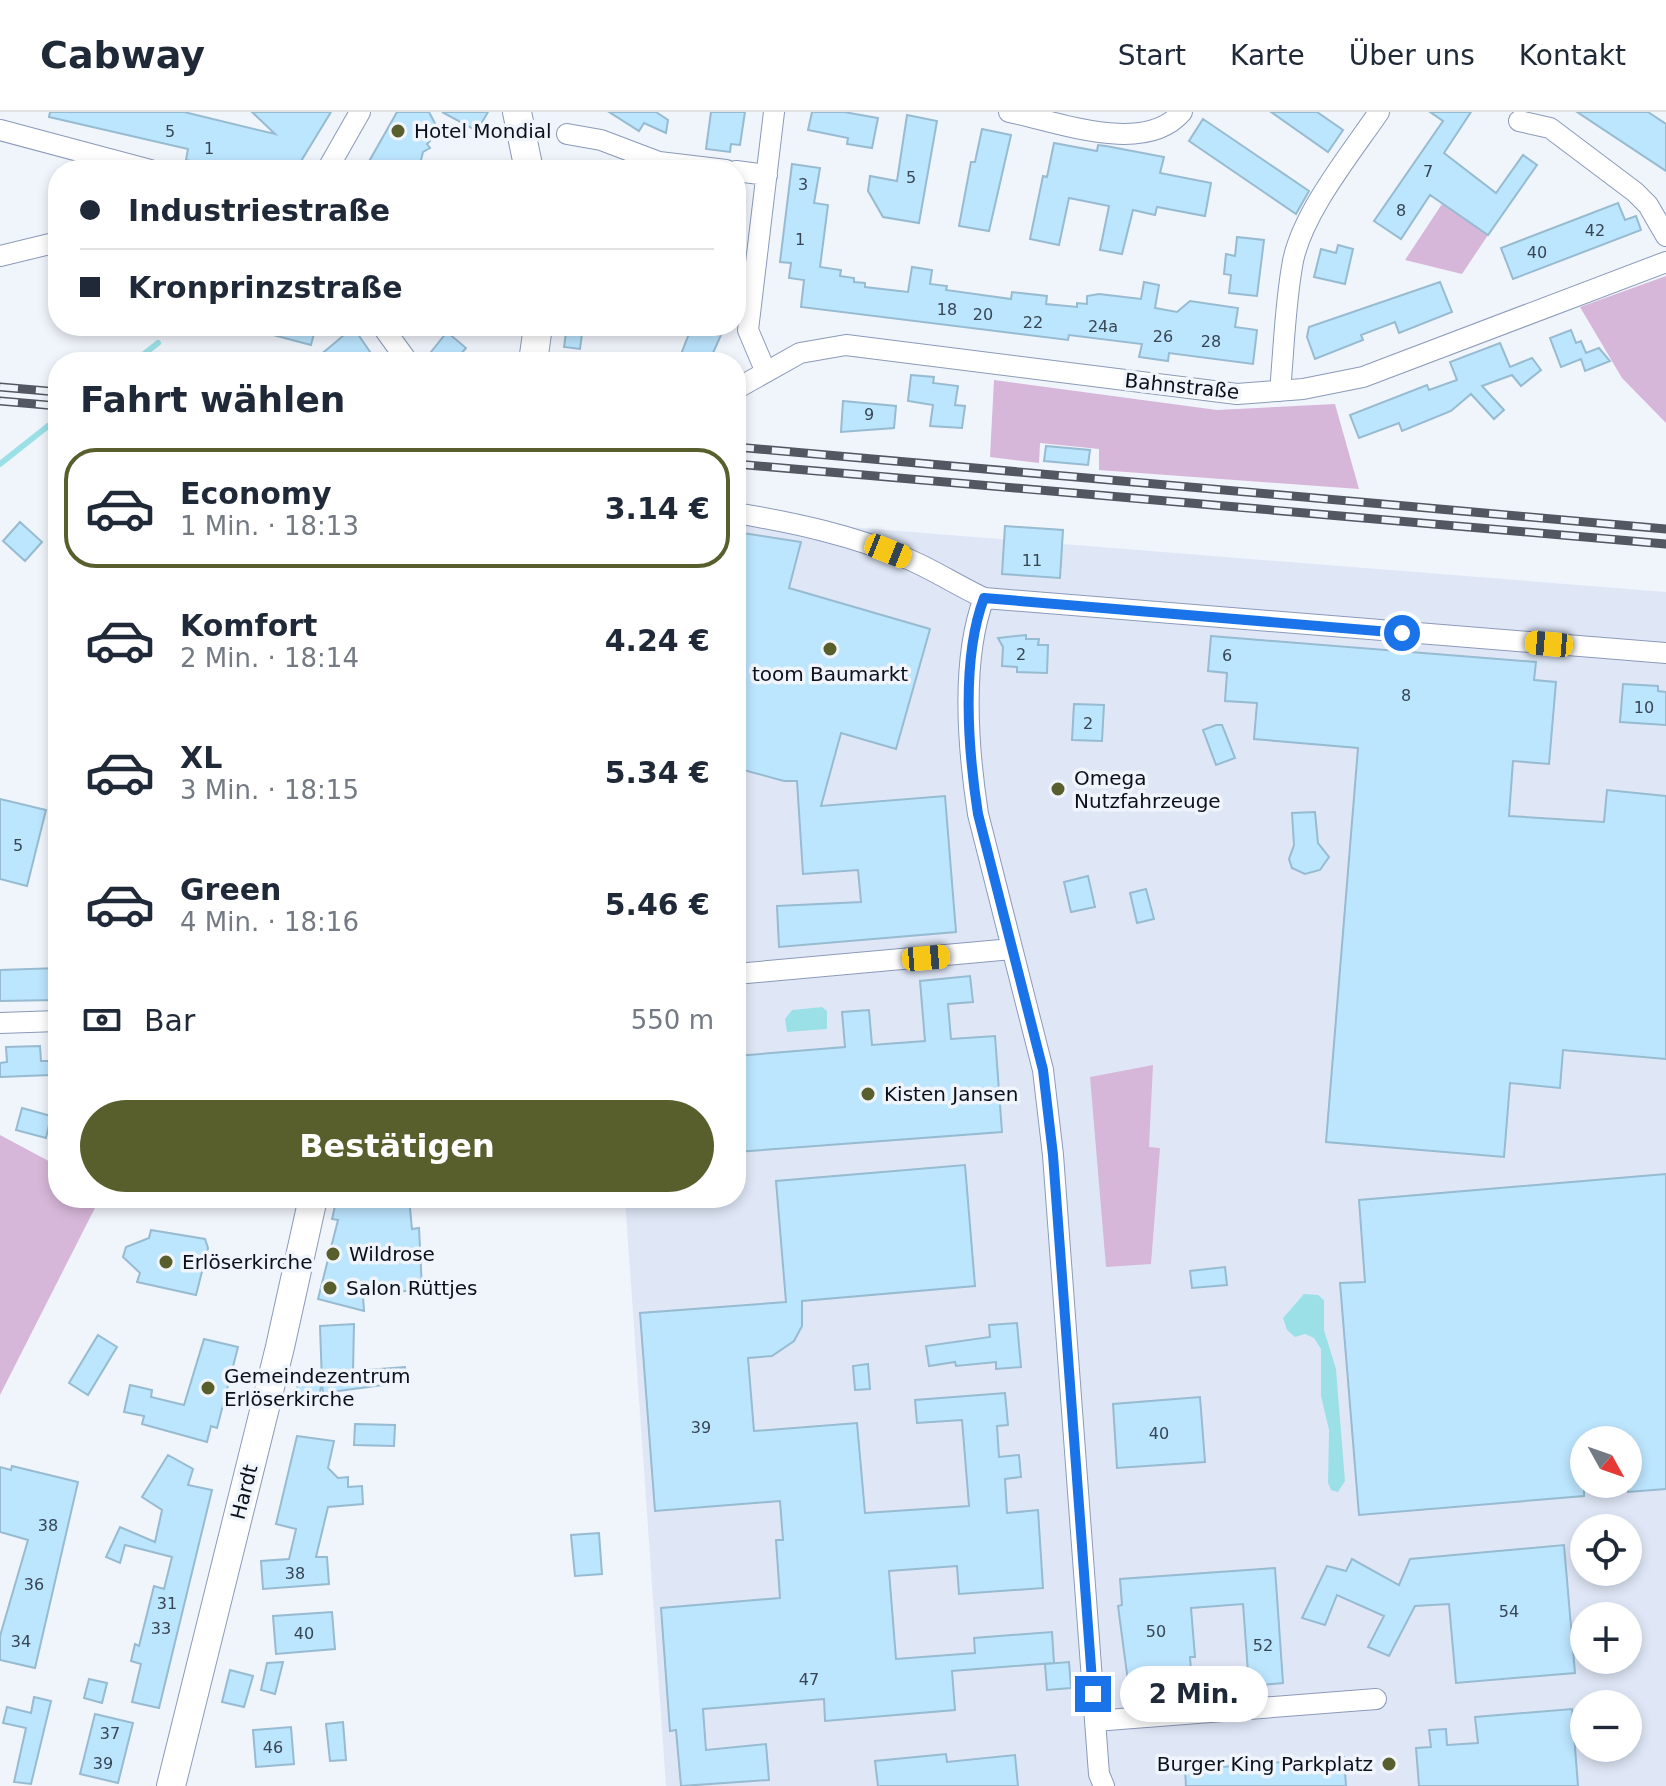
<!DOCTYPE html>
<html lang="de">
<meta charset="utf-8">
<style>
body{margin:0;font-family:"DejaVu Sans",sans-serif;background:#f2f2f3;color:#1f2937;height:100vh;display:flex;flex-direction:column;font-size:30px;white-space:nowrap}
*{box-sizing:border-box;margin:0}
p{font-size:26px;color:#747a83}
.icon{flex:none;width:44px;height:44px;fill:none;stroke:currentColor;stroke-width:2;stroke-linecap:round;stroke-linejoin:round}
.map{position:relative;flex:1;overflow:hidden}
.side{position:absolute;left:48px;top:240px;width:698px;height:856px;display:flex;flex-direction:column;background:#fff;border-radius:32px;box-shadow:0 4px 12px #0003}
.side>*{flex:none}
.hud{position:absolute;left:48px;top:48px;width:698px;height:176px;border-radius:32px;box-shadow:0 4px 12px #0003;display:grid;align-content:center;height:176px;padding:0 32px;background:#fff}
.needle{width:52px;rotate:130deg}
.controls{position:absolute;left:1570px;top:1314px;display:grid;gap:16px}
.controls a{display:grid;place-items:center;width:72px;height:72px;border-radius:50%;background:#fff;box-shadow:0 4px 12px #0003;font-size:40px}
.end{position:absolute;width:36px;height:36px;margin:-18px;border:10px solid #1a73e8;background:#fff;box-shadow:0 0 0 4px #fff}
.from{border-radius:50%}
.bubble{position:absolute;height:56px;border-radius:28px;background:#fff;box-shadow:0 4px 12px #0003;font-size:26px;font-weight:700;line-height:56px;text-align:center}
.car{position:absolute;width:24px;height:48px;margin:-24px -12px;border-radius:10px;box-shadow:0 0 6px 2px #0007;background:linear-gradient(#f5c518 24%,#345 0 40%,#f5c518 0 76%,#345 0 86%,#f5c518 0)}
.hud b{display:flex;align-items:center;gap:28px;height:76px;font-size:30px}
.hud b+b{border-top:2px solid #e0e1e3}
.hud i{width:20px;height:20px;background:#1f2937}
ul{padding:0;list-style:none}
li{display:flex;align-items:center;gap:24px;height:120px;margin:0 16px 12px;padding:0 16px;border:4px solid transparent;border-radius:32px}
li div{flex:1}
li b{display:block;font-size:30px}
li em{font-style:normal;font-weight:700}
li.on{border-color:#585f2d}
li>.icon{width:72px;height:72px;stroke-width:1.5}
h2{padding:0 32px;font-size:36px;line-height:96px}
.pay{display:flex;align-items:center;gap:20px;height:88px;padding:0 32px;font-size:30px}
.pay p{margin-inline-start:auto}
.action{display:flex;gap:16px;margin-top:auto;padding:16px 32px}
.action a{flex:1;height:92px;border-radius:48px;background:#585f2d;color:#fff;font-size:32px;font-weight:700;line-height:92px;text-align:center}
header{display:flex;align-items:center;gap:48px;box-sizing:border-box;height:112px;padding:0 40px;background:#fff;border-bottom:2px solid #e0e1e3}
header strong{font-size:38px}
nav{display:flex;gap:44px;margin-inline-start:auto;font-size:28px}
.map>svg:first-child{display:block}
.built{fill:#dfe7f7;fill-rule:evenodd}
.green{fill:#d7b7d9}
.water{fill:#9ce0e7}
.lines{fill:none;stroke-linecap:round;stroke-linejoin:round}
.stream{stroke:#9ce0e7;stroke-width:6}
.building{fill:#bce5fe;stroke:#97bbd0;stroke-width:2}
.minor-casing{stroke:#8b9ab9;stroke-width:22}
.secondary-casing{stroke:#8b9ab9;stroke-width:30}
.minor{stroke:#fff;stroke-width:20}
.secondary{stroke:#fff;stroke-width:28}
.rail-casing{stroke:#525761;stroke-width:9}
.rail{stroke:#f0f4fb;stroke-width:6;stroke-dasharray:18;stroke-linecap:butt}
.route{stroke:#1a73e8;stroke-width:10}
.poi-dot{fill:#585f2d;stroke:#f0f4fb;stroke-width:3}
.labels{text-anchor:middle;stroke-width:7;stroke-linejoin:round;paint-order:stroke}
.number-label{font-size:16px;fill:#374554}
.poi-label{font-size:20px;fill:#0b101b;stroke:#f0f4fb;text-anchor:start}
.street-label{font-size:20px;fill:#0b101b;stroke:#f0f4fb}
</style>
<header>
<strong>Cabway</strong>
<nav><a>Start</a><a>Karte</a><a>Über uns</a><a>Kontakt</a></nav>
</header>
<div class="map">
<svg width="1666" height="1674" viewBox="0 0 1666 1674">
<rect width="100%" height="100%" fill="#f0f4fb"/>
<!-- built -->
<path class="built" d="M736,406L1666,480V1674H666L625,1086H736ZM1584,1328H1628V1372H1584ZM1584,1416H1628V1460H1584ZM1584,1504H1628V1548H1584ZM1584,1592H1628V1636H1584Z"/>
<!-- green -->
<path class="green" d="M1442,92L1488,123L1462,162L1405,148Z
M1666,164V311L1622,266L1580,195Z
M994,268L1217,298L1335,292L1359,377L1099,358V337L1040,331L1039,351L990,345Z
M1153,953L1149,1035L1160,1036L1151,1152L1106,1155L1090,965Z
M0,1023L58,1054V1086H100L0,1283Z"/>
<!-- water -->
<path class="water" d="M822,895L827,899V917L787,920L785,907L792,898Z
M1304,1182L1318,1183L1324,1188V1218L1336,1257L1345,1369L1338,1380L1331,1378L1328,1371L1329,1318L1321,1284V1237L1314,1226L1305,1222L1295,1225L1287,1218L1283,1206Z"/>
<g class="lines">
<!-- stream -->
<path class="stream" d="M134,250L158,231
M0,352L48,314"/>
</g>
<!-- building -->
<path class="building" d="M50,0H184L275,22L252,0H331L298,54L279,58L224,57L186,48L188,37L49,5Z
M397,0H429L439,19L427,32L430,36L423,40L420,52L412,58H368L367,53Z
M442,0H488L477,19Z
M609,0H656L668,8L666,21L644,11L639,19Z
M711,0H745L740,33L731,32L730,40L706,37Z
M812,0H844L878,6L872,36L847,32L848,26L808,18Z
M1271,0H1317L1343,18L1328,40Z
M1430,0H1471L1444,41L1496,81L1523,43L1537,53L1488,123L1430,83L1401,127L1374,109L1443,9Z
M1577,0H1648L1666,12V59Z
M907,3L937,9L919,111L883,105L868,79L870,64L897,69Z
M1203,7L1309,79L1296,102L1189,29Z
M982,17L1011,23L989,119L959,114L971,50H975Z
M1054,31L1097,39L1098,33L1106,34L1164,45L1160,61L1211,71L1205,104L1157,95L1155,103L1133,98L1122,142L1100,138L1109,94L1069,86L1059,133L1030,127L1043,64L1047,65Z
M792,52L820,56L814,91L828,93L820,155L841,158L840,164L854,166V170L865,171V175L908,180L912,155L932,158L930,172L947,174L946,178L1011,187L1012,180L1047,184L1046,192L1077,195V191L1087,192V184L1099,182L1141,187L1144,170L1159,173L1155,196L1177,200L1190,189L1238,196L1235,215L1257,218L1253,252L1169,241L1168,249L1139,245L1142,232L1069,223L1068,228L801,195L804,168L789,166L791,151L780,150Z
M1618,91L1625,108L1636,104L1641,118L1513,167L1501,136Z
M1237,125L1264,128L1257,184L1229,181L1231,163L1224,162L1226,142L1235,144Z
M1338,133L1353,137L1345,172L1314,165L1321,137L1336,141Z
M1440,170L1452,200L1399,221L1395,210L1361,223L1363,228L1315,247L1307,225L1309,215Z
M259,214H316L311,233L258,219Z
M567,214H583L580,237L564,235Z
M692,214H725L709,250H678Z
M353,215L377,250H312L337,229Z
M1571,218L1576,231L1581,229L1586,241L1599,236L1610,249L1585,259L1581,247L1561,255L1550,226Z
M447,220L466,236L454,250H444L431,240Z
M1500,231L1510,255L1532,246L1541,258L1521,274L1512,263L1482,274L1504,298L1494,307L1471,282L1451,299L1402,319L1399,311L1359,326L1350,303L1427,273L1429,278L1457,268L1450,250Z
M911,263L934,265L933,271L958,274L955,293L965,294L962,316L930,314L933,293L908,289Z
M843,289L896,294L894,316L841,320Z
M1046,334L1090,338L1088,353L1044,349Z
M20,410L42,430L25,449L3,429Z
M1005,414L1063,418L1060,466L1002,462Z
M736,420L801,430L789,476L930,517L896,637L841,621L821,694L945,684L956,820L779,835L777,794L861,790L858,758L803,762L797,669H784L736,656Z
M1026,523V527H1039L1038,533H1048L1047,561L1017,560V555L1002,554L1003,535L998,526Z
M1211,524L1536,550L1534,568L1556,570L1549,652L1513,649L1509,704L1604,710L1607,678L1666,684V947L1563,938L1560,976L1510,971L1504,1045L1326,1030L1358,636L1254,627L1257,591L1225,589L1227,561L1208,559Z
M1623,572L1658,574V579L1666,580V613L1620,610Z
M1074,592L1104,593L1102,629L1072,628Z
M1216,613H1222L1235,646L1216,653L1203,618Z
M0,687L46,698L27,774L0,767Z
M1315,700L1318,731L1329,745L1320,758L1305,762L1292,756L1289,747L1294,733L1292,701Z
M1088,764L1095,795L1071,800L1064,770Z
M1146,777L1154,807L1137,811L1130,781Z
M58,856L56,888L0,889V858Z
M970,864L973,890L948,892L951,927L995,924L1002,1020L736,1040V944L845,935L842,900L869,898L872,933L925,929L920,869Z
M40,934L41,949H50V963L0,965V951L7,950L6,935Z
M22,996L51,1004L46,1026L16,1018Z
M965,1053L975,1174L802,1189V1214L794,1229L772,1244L748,1246L754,1319L857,1311L865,1401L969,1394L962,1308L917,1311L915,1288L1005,1281L1008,1313L997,1314L999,1345L1019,1343L1021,1365L1005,1367L1007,1401L1038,1398L1043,1476L959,1482L957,1454L889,1459L896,1547L975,1541L974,1526L1052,1520L1054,1551L952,1559L955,1598L825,1609L824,1587L703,1597L706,1638L766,1632L769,1668L681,1674L676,1618L670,1619L661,1496L780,1486L776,1428H783L780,1389L655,1399L640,1201L786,1190L776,1069Z
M1666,1062V1377L1628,1380V1328H1584V1384L1359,1403L1340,1171L1365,1170L1359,1088Z
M337,1086L362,1092L361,1086H409L412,1117L419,1116L422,1177L363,1184L364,1199L318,1187L338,1108L332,1107Z
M151,1118L205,1127L208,1136L196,1183L137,1170L140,1161L123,1145L126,1135L149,1126Z
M1225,1155L1227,1173L1192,1176L1190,1159Z
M1017,1211L1021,1255L996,1257V1250L956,1254L955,1250L929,1254L926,1234L990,1225L989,1213Z
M354,1212L353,1259L405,1255L406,1270L323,1281L322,1271L317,1292L294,1287L300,1265L322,1271L320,1214Z
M98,1223L117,1235L88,1283L69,1271Z
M204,1227L238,1235L217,1316L211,1314L207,1330L142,1312L144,1304L124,1300L130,1273L152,1278L151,1285L184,1293Z
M868,1252L870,1277L855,1278L853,1254Z
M1200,1285L1205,1350L1117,1356L1113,1292Z
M355,1312L395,1313L394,1334L354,1333Z
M297,1324L334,1329L328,1356L338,1366L348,1365V1375L362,1374L363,1392L328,1395L316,1445H327L329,1472L263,1477L261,1449L289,1447L296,1417L276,1412Z
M168,1343L193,1357L188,1373L212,1378L159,1596L132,1590L141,1552L131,1549L135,1532L139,1534L154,1474L164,1477L172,1445L125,1433L120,1451L106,1445L120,1415L155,1430L162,1398L142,1385Z
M12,1354L78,1370L35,1556L0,1548V1524L28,1428L0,1420V1355L11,1358Z
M599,1421L602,1462L575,1464L571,1423Z
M1564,1433L1575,1561L1456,1571L1449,1492L1415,1494L1389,1544L1368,1535L1384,1504L1337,1483L1325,1513L1302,1506L1327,1454L1346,1459L1352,1447L1399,1473L1410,1447Z
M1275,1456L1283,1571L1249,1574L1243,1492L1191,1496L1195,1545H1190L1192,1572L1129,1577L1118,1494L1122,1493L1120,1467Z
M332,1500L335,1537L276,1542L273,1504Z
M283,1550L275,1582L261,1578L267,1551Z
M1069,1550L1071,1576L1047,1578L1045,1552Z
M230,1558L253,1564L244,1595L222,1590Z
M89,1567L107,1571L102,1591L84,1586Z
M34,1585L51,1589L31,1672L14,1670L26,1616L3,1611L7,1595L31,1601Z
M1572,1597L1578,1674H1419L1416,1636L1431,1635L1429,1618L1446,1617L1447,1633L1478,1631L1475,1605Z
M95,1602L133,1611L118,1671L80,1662Z
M343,1610L346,1648L330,1649L326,1612Z
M291,1615L294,1652L256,1655L253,1618Z
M946,1642L947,1650L1015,1643L1018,1674H878L875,1649Z
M1344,1645L1346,1674H1186L1185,1658Z"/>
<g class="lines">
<!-- minor casing -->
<g class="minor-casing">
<path id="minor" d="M1009,0C1059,10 1144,44 1182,0
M1519,9L1550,16L1635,80L1648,93L1666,124
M0,18L150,58
M567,22L601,28L659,50L726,58
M327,58L360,0
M736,59L767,63
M0,144L58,130
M382,214L408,250
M765,258L748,218L774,0
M736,277L800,241L846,233L1237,282L1303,277L1363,265L1666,150
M1280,279C1284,236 1285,191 1293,149C1303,100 1351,41 1379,0
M736,401C795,411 852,423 908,447C934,458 958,474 984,486L1666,541
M984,486C961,547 968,637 978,702L1043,958L1053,1043L1099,1662L1104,1674
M736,862L1012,837
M0,911L58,909
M1095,1609L1376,1587"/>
</g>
<!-- secondary casing -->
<g class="secondary-casing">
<path id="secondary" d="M517,0L529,58
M533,250L538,214
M171,1674L280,1235L313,1086"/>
</g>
<!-- minor -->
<use href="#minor" class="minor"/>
<!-- secondary -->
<use href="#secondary" class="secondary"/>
<!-- rail casing -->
<g class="rail-casing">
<path id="rail" d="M0,275L58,280
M0,289L58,294
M736,335L1666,417
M736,352L1666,432"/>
</g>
<!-- rail -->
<use href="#rail" class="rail"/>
</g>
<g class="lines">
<!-- route -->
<path class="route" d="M1093,1582L1053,1043L1043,958L978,702C968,638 961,547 984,486L1402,521"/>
</g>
<!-- markers -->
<g class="poi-dot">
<circle cx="398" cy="19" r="8"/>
<circle cx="830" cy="537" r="8"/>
<circle cx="1058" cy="677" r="8"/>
<circle cx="868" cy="982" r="8"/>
<circle cx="333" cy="1142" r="8"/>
<circle cx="166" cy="1150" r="8"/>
<circle cx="330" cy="1176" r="8"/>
<circle cx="208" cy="1276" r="8"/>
<circle cx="1389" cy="1652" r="8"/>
</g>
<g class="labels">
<!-- number labels -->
<g class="number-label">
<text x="170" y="25">5</text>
<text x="209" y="42">1</text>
<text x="1428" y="65">7</text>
<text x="911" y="71">5</text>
<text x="803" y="78">3</text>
<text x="1401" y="104">8</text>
<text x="1595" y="124">42</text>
<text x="800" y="133">1</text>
<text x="1537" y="146">40</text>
<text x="947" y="203">18</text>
<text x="983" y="208">20</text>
<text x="1033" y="216">22</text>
<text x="1103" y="220">24a</text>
<text x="1163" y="230">26</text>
<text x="1211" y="235">28</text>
<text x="869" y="308">9</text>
<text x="1032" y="454">11</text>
<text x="1021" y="548">2</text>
<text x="1227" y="549">6</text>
<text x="1406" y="589">8</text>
<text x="1644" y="601">10</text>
<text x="1088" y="617">2</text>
<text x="18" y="739">5</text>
<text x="701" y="1321">39</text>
<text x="1159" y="1327">40</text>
<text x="48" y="1419">38</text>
<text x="295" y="1467">38</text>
<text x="34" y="1478">36</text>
<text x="167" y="1497">31</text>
<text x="1509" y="1505">54</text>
<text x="161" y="1522">33</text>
<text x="1156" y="1525">50</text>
<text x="304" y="1527">40</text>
<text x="21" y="1535">34</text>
<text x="1263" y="1539">52</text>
<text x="809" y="1573">47</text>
<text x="110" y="1627">37</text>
<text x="273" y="1641">46</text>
<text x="103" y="1657">39</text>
</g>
<!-- poi labels -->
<g class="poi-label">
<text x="414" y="26">Hotel Mondial</text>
<text x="830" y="569" text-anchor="middle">toom Baumarkt</text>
<text x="1074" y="673">Omega<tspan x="1074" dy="23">Nutzfahrzeuge</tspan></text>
<text x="884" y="989">Kisten Jansen</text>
<text x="349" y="1149">Wildrose</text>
<text x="182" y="1157">Erlöserkirche</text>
<text x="346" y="1183">Salon Rüttjes</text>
<text x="224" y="1271">Gemeindezentrum<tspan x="224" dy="23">Erlöserkirche</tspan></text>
<text x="1373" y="1659" text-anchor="end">Burger King Parkplatz</text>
</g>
<!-- street labels -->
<g class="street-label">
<text transform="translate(1182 274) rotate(6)" y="7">Bahnstraße</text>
<text transform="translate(244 1380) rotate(-76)" y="7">Hardt</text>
</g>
</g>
</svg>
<div class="controls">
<a><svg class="needle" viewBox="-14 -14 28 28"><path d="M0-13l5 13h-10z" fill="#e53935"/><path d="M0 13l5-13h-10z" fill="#747a83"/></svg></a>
<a><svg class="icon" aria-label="locate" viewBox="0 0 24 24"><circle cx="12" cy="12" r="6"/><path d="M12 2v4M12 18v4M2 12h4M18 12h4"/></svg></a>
<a>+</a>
<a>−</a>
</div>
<i class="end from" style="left:1402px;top:521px"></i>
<i class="end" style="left:1093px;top:1582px"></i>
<div class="bubble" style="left:1120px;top:1554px;width:148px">2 Min.</div>
<i class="car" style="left:888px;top:439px;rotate:112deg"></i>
<i class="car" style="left:1549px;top:532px;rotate:275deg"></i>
<i class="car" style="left:926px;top:846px;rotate:85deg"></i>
<div class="hud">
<b><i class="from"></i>Industriestraße</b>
<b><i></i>Kronprinzstraße</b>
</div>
<section class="side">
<h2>Fahrt wählen</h2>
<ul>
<li class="on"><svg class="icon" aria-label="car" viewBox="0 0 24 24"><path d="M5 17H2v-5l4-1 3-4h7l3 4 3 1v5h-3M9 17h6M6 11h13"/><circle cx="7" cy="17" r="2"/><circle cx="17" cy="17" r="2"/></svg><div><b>Economy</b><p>1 Min. · 18:13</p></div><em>3.14 €</em></li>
<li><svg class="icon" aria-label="car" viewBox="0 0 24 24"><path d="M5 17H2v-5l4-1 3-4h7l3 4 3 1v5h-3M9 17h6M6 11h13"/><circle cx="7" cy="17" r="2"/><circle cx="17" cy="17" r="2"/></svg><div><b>Komfort</b><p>2 Min. · 18:14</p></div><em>4.24 €</em></li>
<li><svg class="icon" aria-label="car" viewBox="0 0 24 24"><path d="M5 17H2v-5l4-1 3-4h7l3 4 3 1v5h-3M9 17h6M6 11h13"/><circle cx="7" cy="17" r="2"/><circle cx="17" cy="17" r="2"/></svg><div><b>XL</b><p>3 Min. · 18:15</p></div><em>5.34 €</em></li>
<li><svg class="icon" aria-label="car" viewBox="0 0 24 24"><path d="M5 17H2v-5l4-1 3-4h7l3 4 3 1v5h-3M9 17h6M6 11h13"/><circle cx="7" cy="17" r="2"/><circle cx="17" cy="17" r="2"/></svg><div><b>Green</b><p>4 Min. · 18:16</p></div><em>5.46 €</em></li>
</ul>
<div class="pay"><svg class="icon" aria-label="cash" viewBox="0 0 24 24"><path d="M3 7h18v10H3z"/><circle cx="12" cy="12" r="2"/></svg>Bar<p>550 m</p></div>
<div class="action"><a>Bestätigen</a></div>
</section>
</div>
